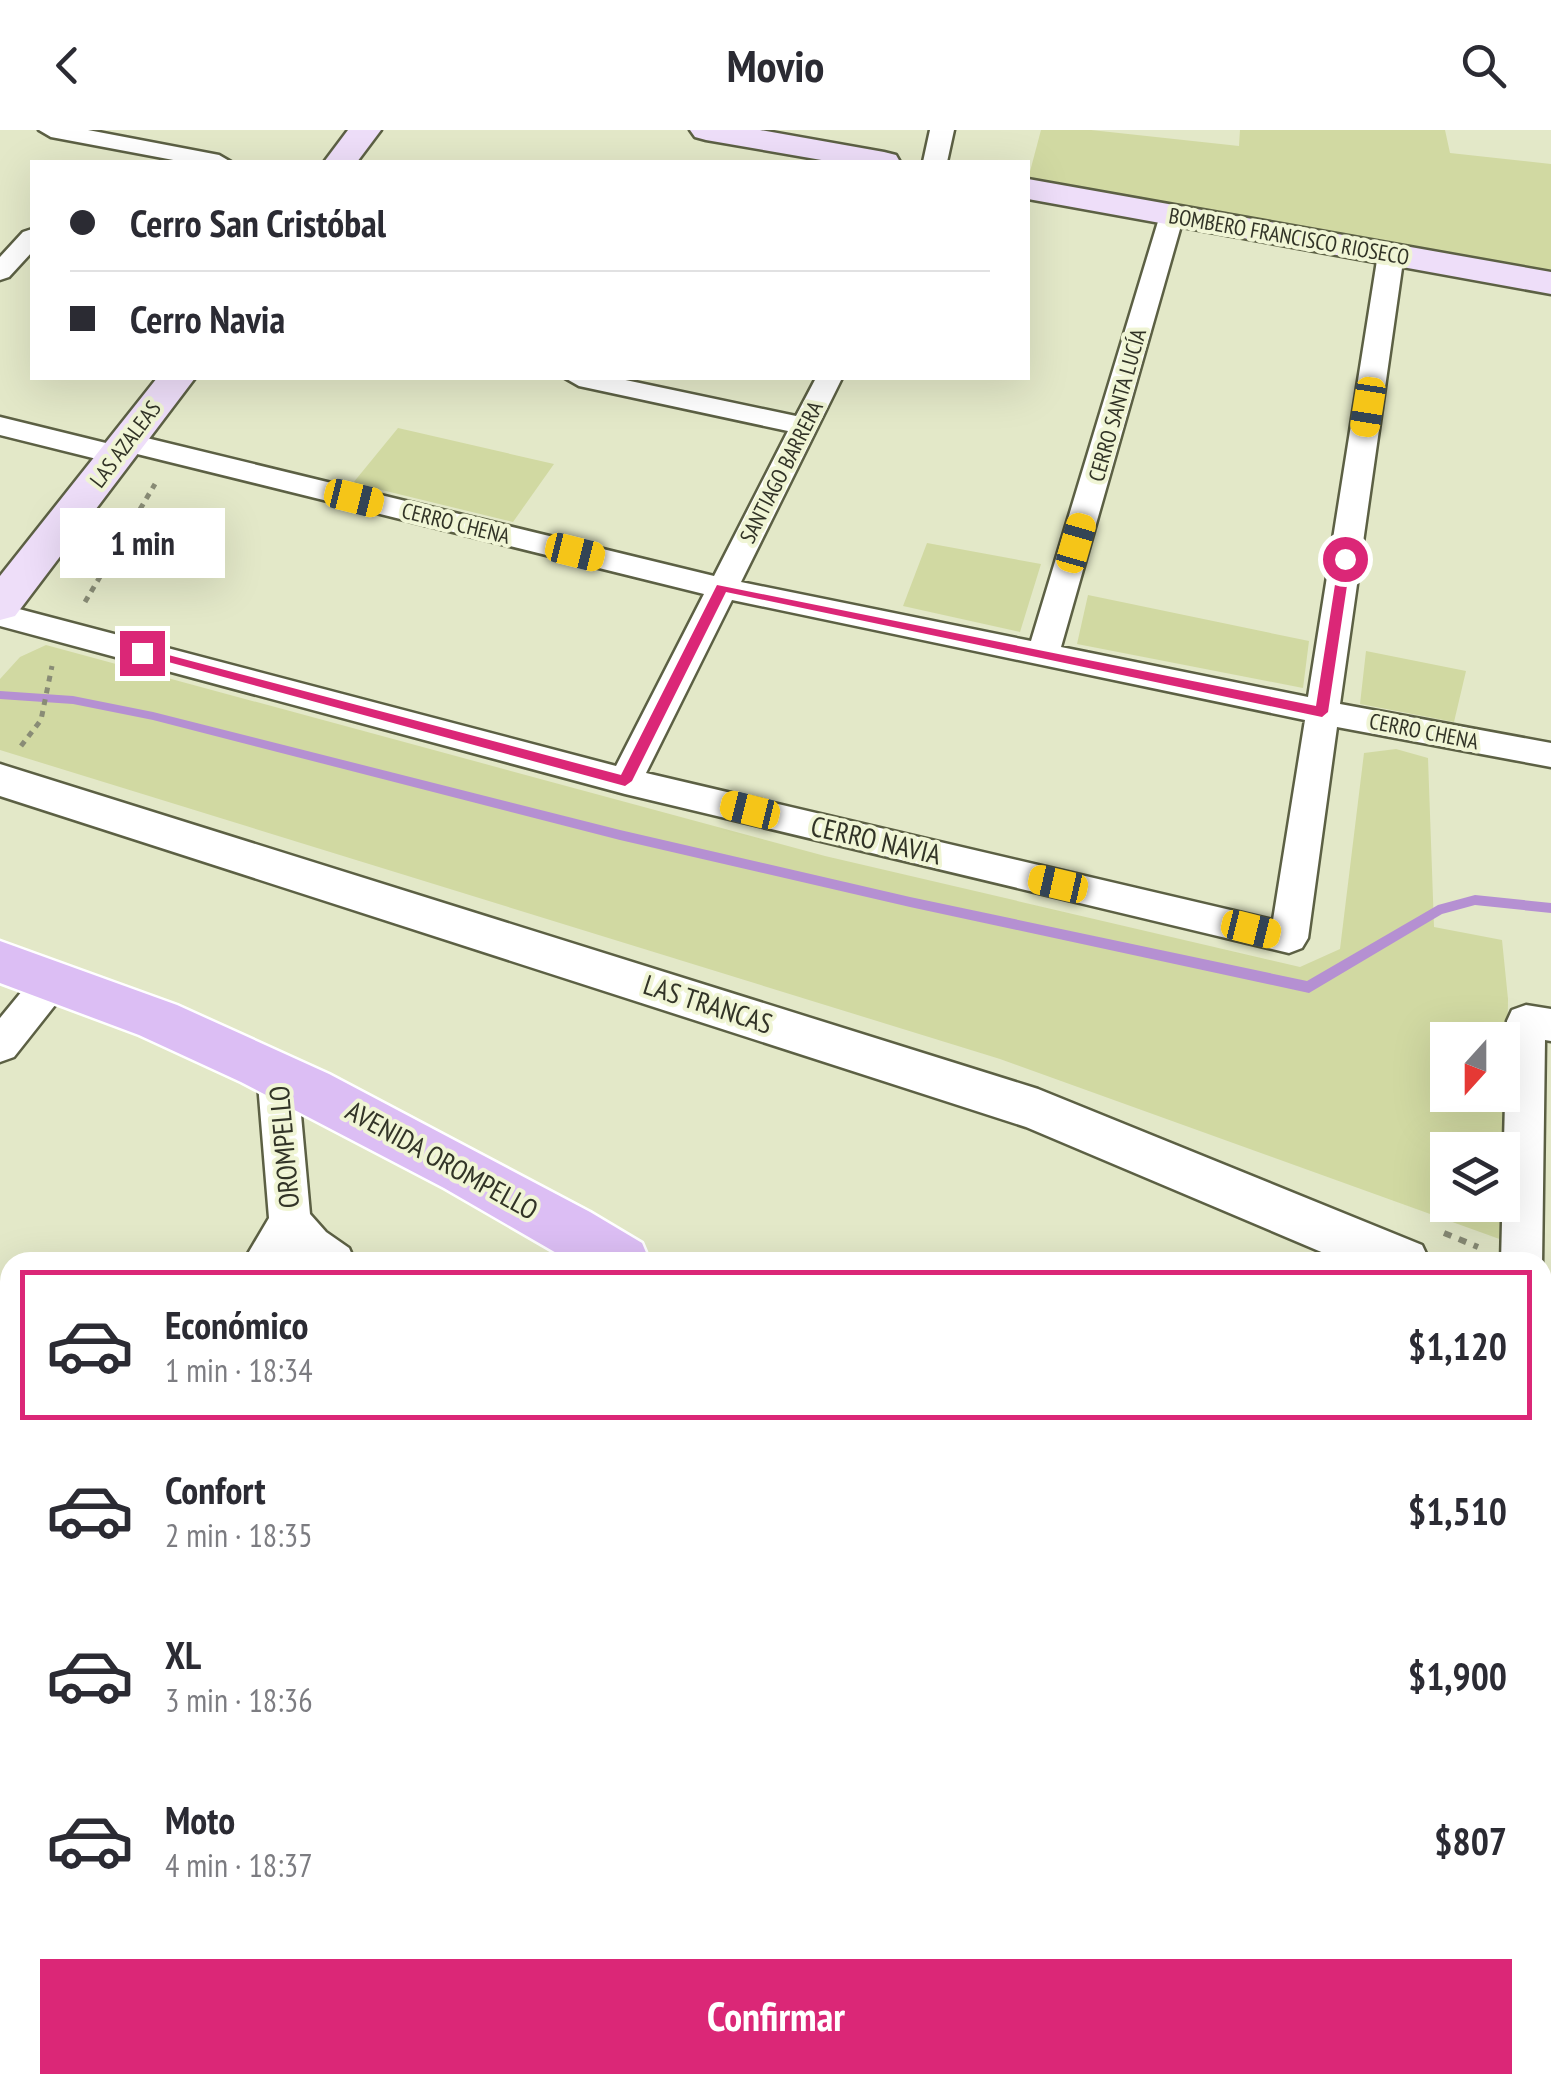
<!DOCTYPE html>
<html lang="es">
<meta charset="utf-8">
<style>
body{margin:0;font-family:"PT Sans Narrow",sans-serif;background:#f7f7f7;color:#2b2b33;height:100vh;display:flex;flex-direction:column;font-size:38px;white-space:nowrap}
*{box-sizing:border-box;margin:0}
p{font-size:32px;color:#7c7c81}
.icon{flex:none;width:55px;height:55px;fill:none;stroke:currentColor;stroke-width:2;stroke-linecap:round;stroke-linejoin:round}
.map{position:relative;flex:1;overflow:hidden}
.sheet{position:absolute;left:0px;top:1122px;width:1552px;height:842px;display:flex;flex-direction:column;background:#fff;border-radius:30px 30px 0 0;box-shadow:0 10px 40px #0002}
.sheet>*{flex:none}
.hud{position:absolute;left:30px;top:30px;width:1000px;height:220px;border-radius:0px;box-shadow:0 10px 40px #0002;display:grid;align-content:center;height:220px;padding:0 40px;background:#fff}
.needle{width:65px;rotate:201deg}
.buttons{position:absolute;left:1430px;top:892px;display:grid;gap:20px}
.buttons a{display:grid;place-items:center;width:90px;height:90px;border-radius:0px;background:#fff;box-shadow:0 10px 40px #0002;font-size:50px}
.end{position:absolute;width:45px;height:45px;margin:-22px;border:12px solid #db2777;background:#fff;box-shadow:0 0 0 5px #fff}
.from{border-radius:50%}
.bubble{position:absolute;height:70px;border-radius:0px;background:#fff;box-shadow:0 10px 40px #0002;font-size:32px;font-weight:800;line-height:70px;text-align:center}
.car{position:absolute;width:30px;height:60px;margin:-30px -15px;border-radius:12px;box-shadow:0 0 8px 2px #0007;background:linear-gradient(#f5c518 24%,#345 0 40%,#f5c518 0 76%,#345 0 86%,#f5c518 0)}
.hud b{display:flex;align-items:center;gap:35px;height:95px;font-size:38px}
.hud b+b{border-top:2px solid #e1e1e2}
.hud i{width:25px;height:25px;background:#2b2b33}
ul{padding:18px 0 0;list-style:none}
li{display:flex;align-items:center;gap:30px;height:150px;margin:0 20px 15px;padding:0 20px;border:5px solid transparent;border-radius:0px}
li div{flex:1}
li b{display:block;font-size:38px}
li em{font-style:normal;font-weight:800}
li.on{border-color:#db2777}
li>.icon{width:90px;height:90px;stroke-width:1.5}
.primary-button{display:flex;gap:20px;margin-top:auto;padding:20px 40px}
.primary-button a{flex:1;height:115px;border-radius:0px;background:#db2777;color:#fff;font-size:40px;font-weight:800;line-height:115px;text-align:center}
header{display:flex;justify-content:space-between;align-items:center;height:130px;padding:0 40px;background:#fff;font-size:45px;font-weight:800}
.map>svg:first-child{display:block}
.green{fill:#d1d9a2;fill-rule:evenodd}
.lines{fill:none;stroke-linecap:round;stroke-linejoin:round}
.stream{fill:#b590d2;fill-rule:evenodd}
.minor-casing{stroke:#5c6044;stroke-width:5}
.tertiary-casing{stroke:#5c6044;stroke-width:5}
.secondary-casing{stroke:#5c6044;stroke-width:5}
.primary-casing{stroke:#fff;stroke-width:5}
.path-far1{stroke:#898c76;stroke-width:5;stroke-dasharray:6 6;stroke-linecap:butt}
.path{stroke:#898c76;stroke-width:6;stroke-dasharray:8 8;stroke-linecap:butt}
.minor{fill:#fff;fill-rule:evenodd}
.tertiary{fill:#fff;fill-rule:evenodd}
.secondary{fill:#eedef9;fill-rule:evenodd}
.primary{fill:#dcbef4;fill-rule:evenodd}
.route{fill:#db2777}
.labels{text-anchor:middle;stroke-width:8;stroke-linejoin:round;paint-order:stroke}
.far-street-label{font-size:22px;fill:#323427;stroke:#f0f5d5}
.street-label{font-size:28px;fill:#323427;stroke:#f0f5d5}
</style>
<header><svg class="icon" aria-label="back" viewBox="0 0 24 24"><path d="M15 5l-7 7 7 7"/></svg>Movio<svg class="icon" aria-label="search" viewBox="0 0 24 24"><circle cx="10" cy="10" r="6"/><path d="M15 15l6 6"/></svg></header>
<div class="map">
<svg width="1551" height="1964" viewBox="0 0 1551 1964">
<rect width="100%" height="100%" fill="#e3e8c8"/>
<!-- green -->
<path class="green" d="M1041,0H1091L1239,16L1240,0H1445L1450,23L1551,34V143L1028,49Z
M398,298L554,334L513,392L353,353Z
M927,413L1041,434L1020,502L903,476Z
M1088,465L1309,511L1303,558L1077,514Z
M46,515L825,726L1300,837L1340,819L1364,623L1396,619L1428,628L1434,797L1502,810L1508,869L1505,1111L1000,929L0,620V549L20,527ZM1448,910H1502V965H1448ZM1448,1020H1502V1075H1448Z
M1366,521L1466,541L1454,592L1360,574Z"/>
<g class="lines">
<!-- stream -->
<path class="stream" d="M0,561L73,566L153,582L620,700L910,767L1307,851L1438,775L1475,765L1551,773V783L1475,775L1442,784L1309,863L910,777L620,710L153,590L73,574L0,569Z"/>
<!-- minor casing -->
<g class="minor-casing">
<path id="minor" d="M39,0H88L219,25L231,32H184L51,7Z
M930,0H954L947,32H923Z
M1172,78L1184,85L1061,517L1308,567L1378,124L1391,116L1404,124L1340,574L1551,613V637L1337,597L1308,808L1302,818L1289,823L625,664L0,496V474L616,636L704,464L129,322L127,331L117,334L0,305V287L114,315L116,306L126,303L714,446L788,301L579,256L565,248H616L796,286L816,248H842L741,452L1031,511L1160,85ZM732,470L1305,590L1273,790L646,643Z
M32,99V122L9,147L0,150V127L23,102Z
M54,834L67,838L73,849L67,860L14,927L0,932V888L41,838Z
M1526,875L1551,879V911L1545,910L1542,1134L1501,1132L1507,891L1512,880Z
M277,924L291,929L297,941L310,1084L326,1102L349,1118L355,1132H300L292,1125L287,1132H243L269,1088L257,941L263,929Z
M10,1515V1577L0,1581V1519Z
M406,1955H462L459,1964H403Z
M1009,1955H1065L1063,1964H1007Z
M1322,1955H1384L1387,1964H1325Z"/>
</g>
<!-- tertiary casing -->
<g class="tertiary-casing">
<path id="tertiary" d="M0,634L1038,959L1422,1115L1430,1132H1345L1026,997L0,666Z
M1542,1166L1551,1169V1220L1542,1217Z"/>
</g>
<!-- secondary casing -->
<g class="secondary-casing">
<path id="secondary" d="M348,0H381L357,32H324Z
M690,0H760L884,22L896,25L900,32H833L706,10L695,7Z
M1028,49L1551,142V164L1028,69Z
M157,248H195L15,486L0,490V446Z"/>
</g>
<!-- primary casing -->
<g class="primary-casing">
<path id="primary" d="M0,811L177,875L329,944L590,1082L642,1113L650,1132H572L444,1058L241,952L139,905L0,853Z
M1542,1837L1551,1841V1921L1542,1918Z"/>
</g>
<!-- path-far1 -->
<path class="path-far1" d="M85,472L155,354
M21,616L41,590L52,536"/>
<!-- path -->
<path class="path" d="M1444,1103L1478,1117"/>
<!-- minor -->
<use href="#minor" class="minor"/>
<!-- tertiary -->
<use href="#tertiary" class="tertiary"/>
<!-- secondary -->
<use href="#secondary" class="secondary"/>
<!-- primary -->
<use href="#primary" class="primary"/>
</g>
<!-- route -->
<path class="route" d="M1345,425L1351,429L1328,582L1322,587L726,462L632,651L625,656L135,523L142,518L621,645L717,455L1316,576L1339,429Z"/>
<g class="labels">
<!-- far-street labels -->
<g class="far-street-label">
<text transform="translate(1289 106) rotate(10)" y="8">BOMBERO FRANCISCO RIOSECO</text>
<text transform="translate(1117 275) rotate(-74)" y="8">CERRO SANTA LUCÍA</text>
<text transform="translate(125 314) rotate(-53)" y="8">LAS AZALEAS</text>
<text transform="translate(781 342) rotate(-63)" y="8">SANTIAGO BARRERA</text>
<text transform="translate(456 393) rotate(14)" y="8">CERRO CHENA</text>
<text transform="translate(1424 601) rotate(11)" y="8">CERRO CHENA</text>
</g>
<!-- street labels -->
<g class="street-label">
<text transform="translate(876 710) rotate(13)" y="10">CERRO NAVIA</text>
<text transform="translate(708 874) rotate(18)" y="10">LAS TRANCAS</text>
<text transform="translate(284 1017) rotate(-95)" y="10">OROMPELLO</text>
<text transform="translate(442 1030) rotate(29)" y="10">AVENIDA OROMPELLO</text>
</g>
</g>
</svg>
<div class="buttons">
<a><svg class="needle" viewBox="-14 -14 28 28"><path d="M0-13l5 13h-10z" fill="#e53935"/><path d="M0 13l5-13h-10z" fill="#7c7c81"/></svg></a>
<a><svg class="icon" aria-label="layers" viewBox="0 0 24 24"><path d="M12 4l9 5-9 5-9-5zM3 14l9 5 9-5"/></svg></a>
</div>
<i class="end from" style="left:1345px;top:429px"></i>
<i class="end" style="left:142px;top:523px"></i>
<div class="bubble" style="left:60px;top:378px;width:165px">1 min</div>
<i class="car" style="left:1368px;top:277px;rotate:189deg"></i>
<i class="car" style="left:354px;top:368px;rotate:104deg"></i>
<i class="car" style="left:1076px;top:413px;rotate:16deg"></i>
<i class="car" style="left:575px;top:422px;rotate:104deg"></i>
<i class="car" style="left:750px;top:680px;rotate:284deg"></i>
<i class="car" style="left:1058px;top:754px;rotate:283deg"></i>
<i class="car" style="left:1251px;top:799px;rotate:104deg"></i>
<div class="hud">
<b><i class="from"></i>Cerro San Cristóbal</b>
<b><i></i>Cerro Navia</b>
</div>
<section class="sheet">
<ul>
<li class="on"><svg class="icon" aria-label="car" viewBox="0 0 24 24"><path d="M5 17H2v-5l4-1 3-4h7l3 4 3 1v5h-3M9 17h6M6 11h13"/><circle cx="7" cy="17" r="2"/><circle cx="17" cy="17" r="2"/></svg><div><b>Económico</b><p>1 min · 18:34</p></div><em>$1,120</em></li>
<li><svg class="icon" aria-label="car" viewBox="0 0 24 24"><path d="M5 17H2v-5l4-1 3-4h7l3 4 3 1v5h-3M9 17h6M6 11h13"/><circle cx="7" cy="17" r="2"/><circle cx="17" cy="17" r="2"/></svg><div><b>Confort</b><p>2 min · 18:35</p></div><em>$1,510</em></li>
<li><svg class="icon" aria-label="car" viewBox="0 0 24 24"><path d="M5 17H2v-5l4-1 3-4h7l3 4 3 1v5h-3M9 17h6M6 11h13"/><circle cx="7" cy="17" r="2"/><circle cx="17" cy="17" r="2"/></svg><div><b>XL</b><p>3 min · 18:36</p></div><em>$1,900</em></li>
<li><svg class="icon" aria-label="car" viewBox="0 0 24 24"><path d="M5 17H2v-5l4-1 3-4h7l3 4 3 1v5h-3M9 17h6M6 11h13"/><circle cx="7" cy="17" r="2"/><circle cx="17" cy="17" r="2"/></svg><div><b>Moto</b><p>4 min · 18:37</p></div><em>$807</em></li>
</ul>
<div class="primary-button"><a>Confirmar</a></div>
</section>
</div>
